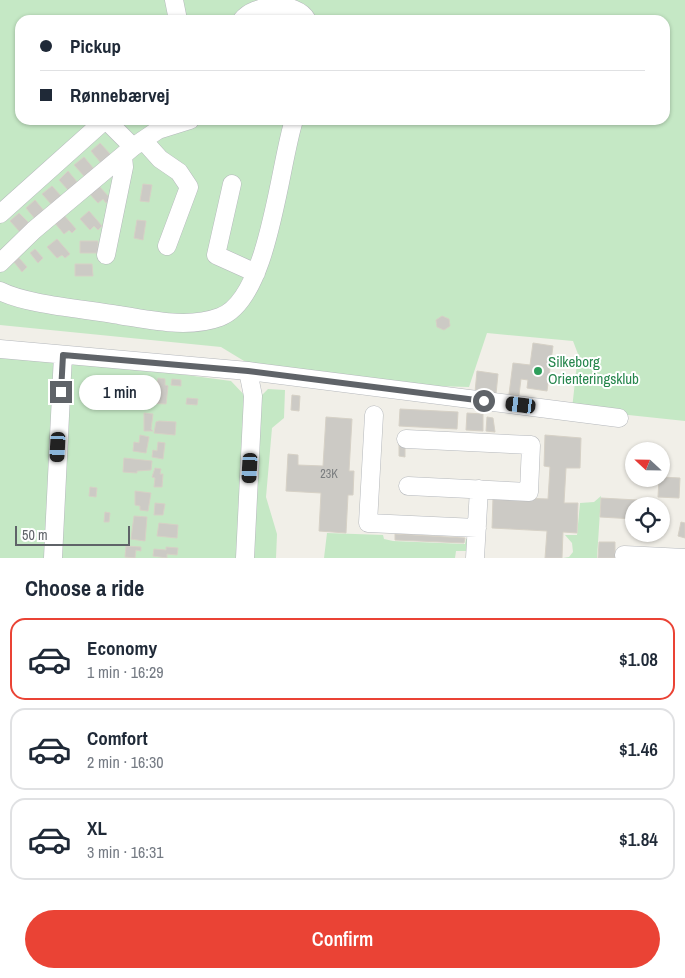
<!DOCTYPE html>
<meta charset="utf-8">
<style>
body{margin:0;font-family:"Archivo Narrow",sans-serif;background:#f6f6f7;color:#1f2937;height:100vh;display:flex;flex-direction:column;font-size:19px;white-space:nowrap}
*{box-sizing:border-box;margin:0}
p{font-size:16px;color:#747a83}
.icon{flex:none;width:28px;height:28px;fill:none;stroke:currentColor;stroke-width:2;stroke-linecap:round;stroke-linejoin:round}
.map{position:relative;height:558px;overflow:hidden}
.drawer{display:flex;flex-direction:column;background:#fff;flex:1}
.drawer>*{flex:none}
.top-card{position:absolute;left:15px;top:15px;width:655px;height:110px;border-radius:15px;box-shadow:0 1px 4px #0004;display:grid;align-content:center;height:110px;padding:0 25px;background:#fff}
.needle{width:32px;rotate:292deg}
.tools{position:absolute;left:625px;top:442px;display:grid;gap:10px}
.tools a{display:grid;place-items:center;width:45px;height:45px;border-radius:50%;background:#fff;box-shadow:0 1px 4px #0004;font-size:25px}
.scale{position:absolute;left:15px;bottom:12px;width:115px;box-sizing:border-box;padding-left:5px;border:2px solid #5f6368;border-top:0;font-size:14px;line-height:18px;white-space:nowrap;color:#5f6368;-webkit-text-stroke:4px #fff;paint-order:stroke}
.end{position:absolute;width:22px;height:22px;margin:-11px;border:6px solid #5f6368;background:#fff;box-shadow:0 0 0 2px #fff}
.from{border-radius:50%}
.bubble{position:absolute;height:35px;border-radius:18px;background:#fff;box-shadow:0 1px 4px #0004;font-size:16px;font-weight:600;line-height:35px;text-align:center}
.car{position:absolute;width:15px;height:30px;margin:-15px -8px;border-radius:6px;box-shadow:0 0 4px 1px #0007;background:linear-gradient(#222 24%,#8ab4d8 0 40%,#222 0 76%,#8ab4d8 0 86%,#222 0)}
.top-card b{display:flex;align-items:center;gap:18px;height:48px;font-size:19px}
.top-card b+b{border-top:1px solid #e0e1e3}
.top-card i{width:12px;height:12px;background:#1f2937}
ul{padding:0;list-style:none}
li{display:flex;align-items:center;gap:15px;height:82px;margin:0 10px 8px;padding:0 15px;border:2px solid #e0e1e3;border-radius:15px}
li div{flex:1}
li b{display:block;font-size:19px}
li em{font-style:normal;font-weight:600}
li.on{border-color:#ea4335}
li>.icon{width:45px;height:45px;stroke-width:1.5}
h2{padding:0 25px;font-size:22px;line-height:60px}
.button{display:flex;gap:10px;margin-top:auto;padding:10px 25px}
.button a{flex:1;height:58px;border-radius:30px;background:#ea4335;color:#fff;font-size:20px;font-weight:600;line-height:58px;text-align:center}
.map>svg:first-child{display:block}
.green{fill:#c5e8c5;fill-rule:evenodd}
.building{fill:#cccac5;stroke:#d6d1c6}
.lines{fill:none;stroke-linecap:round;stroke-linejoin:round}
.minor-casing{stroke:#b5b8bc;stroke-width:19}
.minor{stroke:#fff;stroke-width:18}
.route{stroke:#5f6368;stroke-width:6}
.leisure-dot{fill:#2e9e5b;stroke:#fff;stroke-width:2}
.labels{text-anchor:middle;stroke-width:4;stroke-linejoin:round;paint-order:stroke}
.number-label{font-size:12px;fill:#7a7d7f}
.leisure-label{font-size:15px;fill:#27864d;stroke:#fff;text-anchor:start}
</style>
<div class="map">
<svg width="685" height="558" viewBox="0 0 685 558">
<rect width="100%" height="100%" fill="#f1efe8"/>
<!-- green -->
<path class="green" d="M0,0H685V421L572,409L578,354L573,341L487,333L469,387L400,385L259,370L221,347L0,325ZM20,20H665V120H20Z
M0,350L231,381L248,399L238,558H0Z
M268,389L285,390L284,418L272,428L266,497L277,534L276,558H254L261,396Z
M601,496L597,558H563L569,557L573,552L572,543L565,535H577L580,503L594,502Z
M327,533L383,535L384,539L393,541L465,544L466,539H469L468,551H456L455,558H324Z"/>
<!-- building -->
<path class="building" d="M100,143L111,155L101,163L91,151Z
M84,157L94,169L85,177L74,165Z
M68,171L78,183L69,191L59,180Z
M97,184L111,199L106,203L103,199L98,203L88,192Z
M143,184L152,185L149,202L140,201Z
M52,186L62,197L52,205L42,194Z
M35,200L45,212L36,220L26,208Z
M89,211L102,226L98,230L94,226L90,230L80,219Z
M19,213L29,223L20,232L10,221Z
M63,214L76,229L72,233L69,230L64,234L54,222Z
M137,220L146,221L143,240L134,238Z
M57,239L70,254L65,258L62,255L57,258L47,247Z
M80,241H98V253H80Z
M35,249L43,258L38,263L30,253Z
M19,258L27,267L22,272L14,262Z
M75,264H92L93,276H75Z
M442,316L449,319L450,326L444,330L437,327L436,320Z
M533,343L553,346L547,391L527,388L528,380L521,379L519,395L509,394L513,363L530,365Z
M477,371L498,374L496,394L475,392Z
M158,378L165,379V385L168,386L166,404L147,403L148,380L156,381L157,385Z
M172,379L181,380V386L171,385Z
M292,395L300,396L299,411L291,410Z
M187,398L198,399L197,405L186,404Z
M400,409L458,412L457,429L399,426Z
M144,413L153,414L151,429L153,431H144Z
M467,413L483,414V431L466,430Z
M326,417L352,419L349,471H354L353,495H348L346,533L319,531L321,493L286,491L288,454L298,455V465L323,466Z
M487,417L493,418L495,432L486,431Z
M159,421L176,422L175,435L154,433L156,422Z
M140,435L149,437L146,453L133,451L134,442L139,443Z
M545,435L581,438L580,468H566L564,503H578L577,533L563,532L562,558H545L547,531L492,528L493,497L548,499L550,467L544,466Z
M158,442L165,443L163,459L152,457L153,450L157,451Z
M399,443H405V457L399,456Z
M124,458L152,461L151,470L137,471V473L123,472Z
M155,468L161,469L160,474H163L162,487H154L155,478L152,477Z
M661,477L680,478L679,498L658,497L659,479Z
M90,487L97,488L96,497L89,496Z
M135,491L151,493L148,511L140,510V506L135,505Z
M601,498L637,500V506H634V519L600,517Z
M155,503L165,504L163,515H154Z
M105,512L110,513L109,522H104Z
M134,516L147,517L145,541L131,539Z
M681,522L685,523V538L678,536Z
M159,523L178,525L177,538L157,536Z
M395,534L465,538L464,543L395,540Z
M599,542H615V558H598Z
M126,546L141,547V551L136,550L135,558L125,557Z
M166,547L178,548L177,555L167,554V558L153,556L154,549L166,550Z"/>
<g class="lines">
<!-- minor casing -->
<g class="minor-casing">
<path id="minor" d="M174,0L178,20
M242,20C254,4 296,0 307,20
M106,120L133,147
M143,140L160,159L179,172L189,187L167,246
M232,184L216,255L256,273
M0,214L105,120
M106,255L124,167L123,157
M0,263L34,230L133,147L158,130L190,120
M0,291C27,305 87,309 119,315C151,320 188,329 220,317C269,299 279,166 294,120
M0,349L248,371L253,396L245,558
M248,371L619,418
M374,415L368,523L477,528
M406,439L531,445L529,492L408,486
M624,555L685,558
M53,558L63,355
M475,558L479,489"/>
</g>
<!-- minor -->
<use href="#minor" class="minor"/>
</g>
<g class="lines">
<!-- route -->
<path class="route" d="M61,392L63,355L248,371L484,401"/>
</g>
<!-- markers -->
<circle class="leisure-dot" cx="538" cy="371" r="5"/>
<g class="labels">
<!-- number labels -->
<g class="number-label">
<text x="329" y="478">23K</text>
</g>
<!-- leisure labels -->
<g class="leisure-label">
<text x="548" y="367">Silkeborg<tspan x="548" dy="17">Orienteringsklub</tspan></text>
</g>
</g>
</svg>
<div class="tools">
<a><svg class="needle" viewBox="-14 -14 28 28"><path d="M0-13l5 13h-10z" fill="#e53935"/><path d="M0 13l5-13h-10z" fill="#747a83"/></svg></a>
<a><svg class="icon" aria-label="locate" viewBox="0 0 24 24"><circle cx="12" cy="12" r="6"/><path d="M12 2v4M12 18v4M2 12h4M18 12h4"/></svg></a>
</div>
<div class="scale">50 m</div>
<i class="end from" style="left:484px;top:401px"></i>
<i class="end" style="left:61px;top:392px"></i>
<div class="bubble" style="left:79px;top:375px;width:82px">1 min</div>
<i class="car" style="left:521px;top:405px;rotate:277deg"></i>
<i class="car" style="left:58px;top:447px;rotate:183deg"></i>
<i class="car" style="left:250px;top:468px;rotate:183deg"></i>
<div class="top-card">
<b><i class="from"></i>Pickup</b>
<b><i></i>Rønnebærvej</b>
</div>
</div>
<section class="drawer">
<h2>Choose a ride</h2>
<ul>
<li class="on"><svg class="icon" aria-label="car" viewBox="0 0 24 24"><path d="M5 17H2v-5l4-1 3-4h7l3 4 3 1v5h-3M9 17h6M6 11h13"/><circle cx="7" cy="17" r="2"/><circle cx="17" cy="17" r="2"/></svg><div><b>Economy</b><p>1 min · 16:29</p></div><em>$1.08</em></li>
<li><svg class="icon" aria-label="car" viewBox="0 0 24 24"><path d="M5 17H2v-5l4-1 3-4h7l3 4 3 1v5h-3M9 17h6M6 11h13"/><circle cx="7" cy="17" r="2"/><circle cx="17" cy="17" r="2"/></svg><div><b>Comfort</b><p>2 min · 16:30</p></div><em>$1.46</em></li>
<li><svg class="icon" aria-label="car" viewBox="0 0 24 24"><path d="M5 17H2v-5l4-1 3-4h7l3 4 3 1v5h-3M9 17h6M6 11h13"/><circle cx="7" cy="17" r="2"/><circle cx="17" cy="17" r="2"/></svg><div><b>XL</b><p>3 min · 16:31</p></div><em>$1.84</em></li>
</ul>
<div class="button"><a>Confirm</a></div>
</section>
